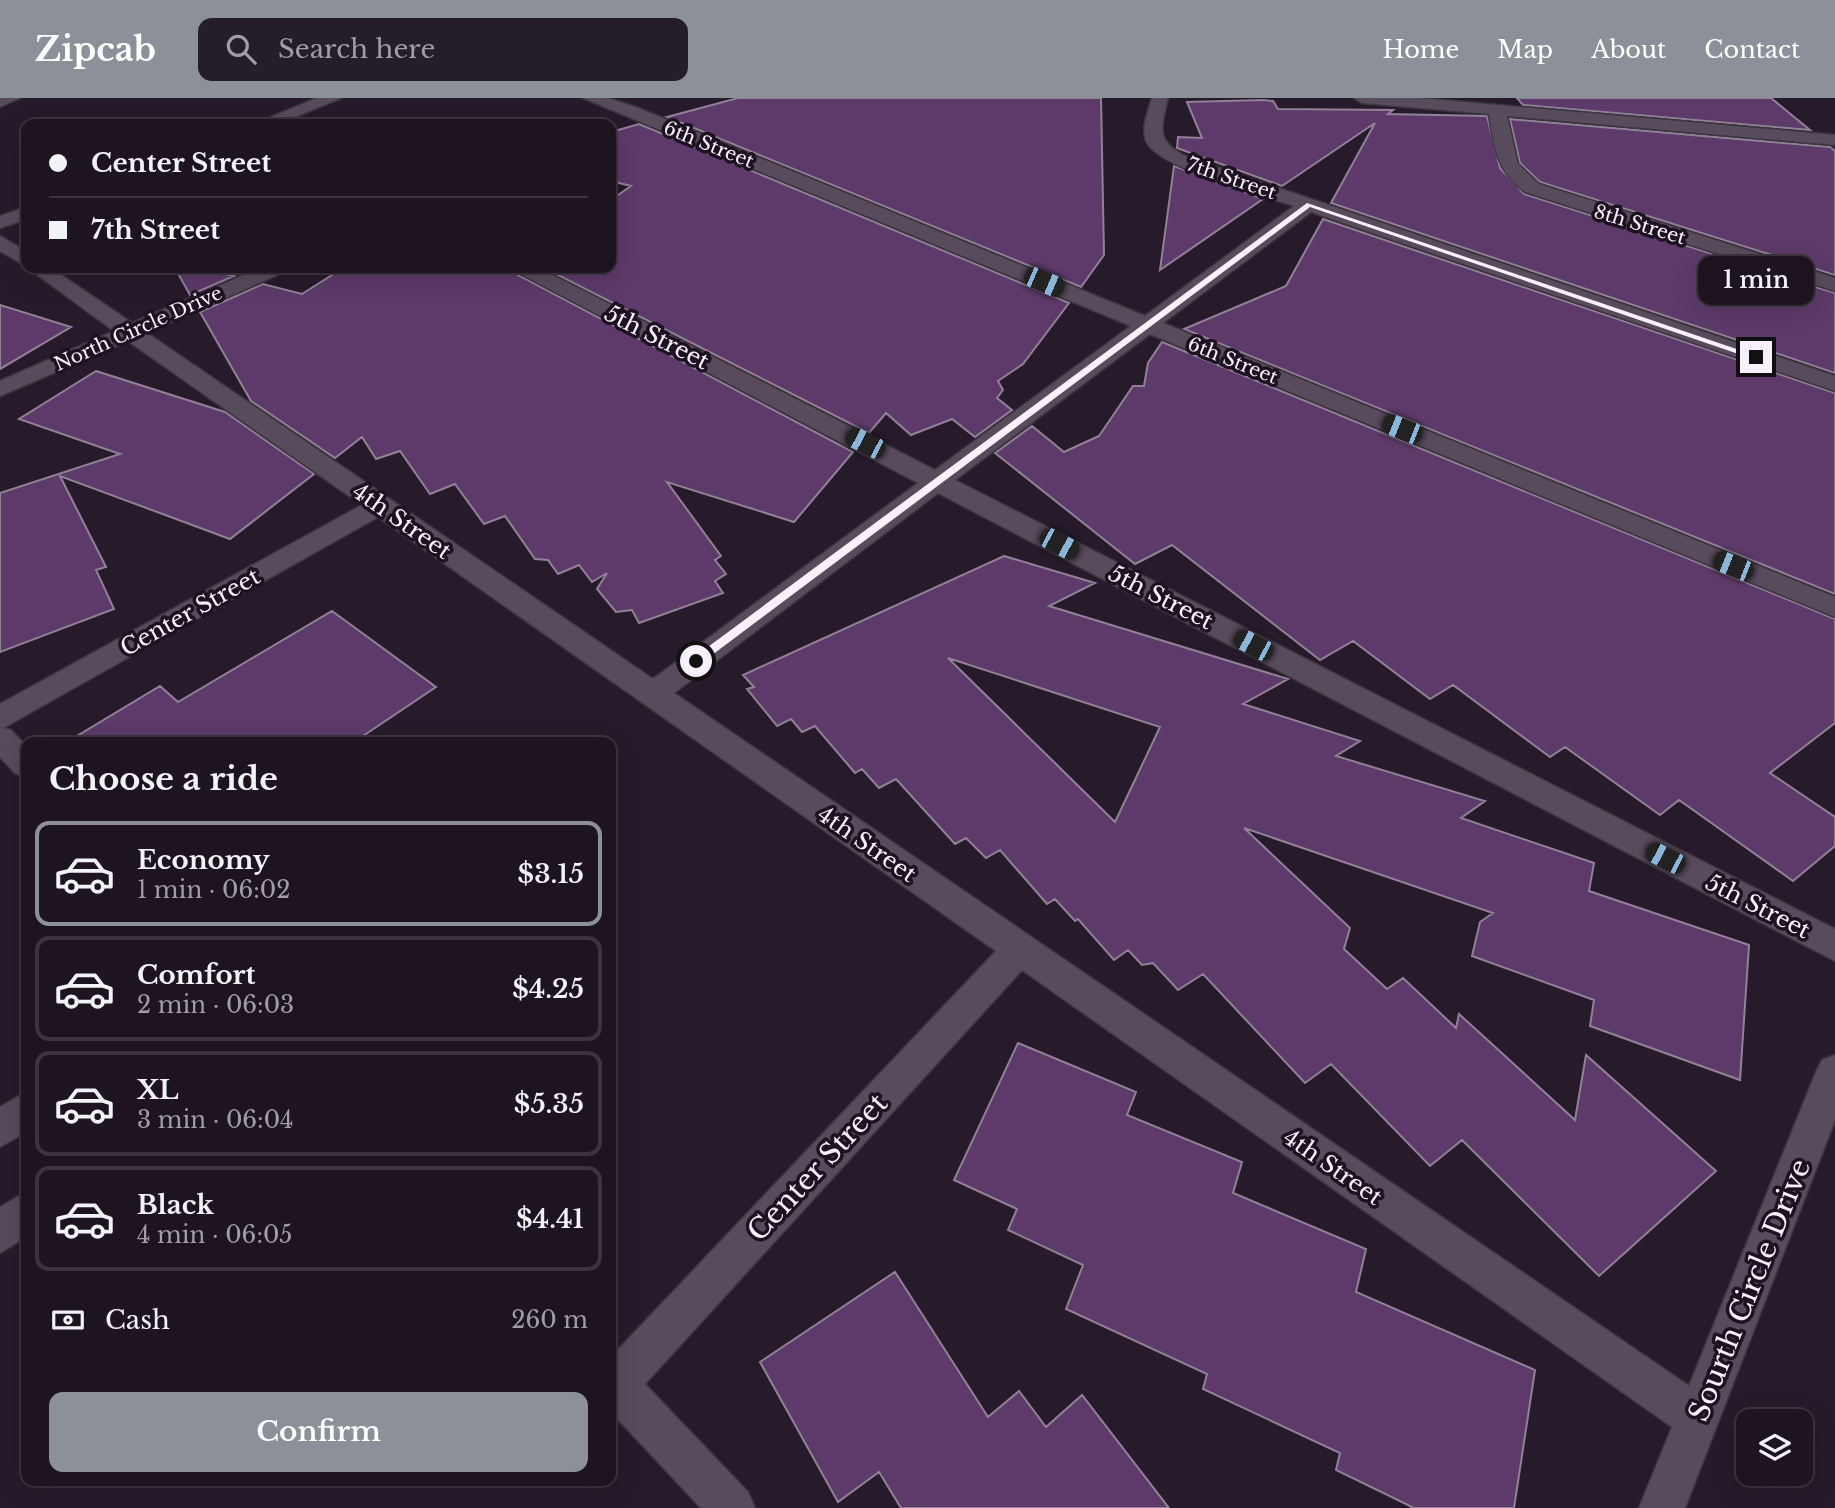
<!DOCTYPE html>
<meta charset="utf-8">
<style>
body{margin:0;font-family:"Libre Baskerville",serif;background:#251d29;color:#f1f3f6;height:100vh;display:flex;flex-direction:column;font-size:26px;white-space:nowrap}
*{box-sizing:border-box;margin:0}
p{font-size:23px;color:#a09ea5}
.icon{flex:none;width:38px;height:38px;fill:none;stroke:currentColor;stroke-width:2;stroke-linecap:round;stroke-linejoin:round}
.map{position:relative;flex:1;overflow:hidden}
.sheet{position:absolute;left:21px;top:639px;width:595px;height:749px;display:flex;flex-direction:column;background:#1d1420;border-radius:14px;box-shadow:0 7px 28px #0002,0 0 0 2px #3b333e}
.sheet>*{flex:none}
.guide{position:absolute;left:21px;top:21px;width:595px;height:154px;border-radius:14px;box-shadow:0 7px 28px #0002,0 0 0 2px #3b333e;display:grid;align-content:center;height:154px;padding:0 28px;background:#1d1420}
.fabs{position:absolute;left:1736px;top:1311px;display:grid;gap:14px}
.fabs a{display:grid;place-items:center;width:77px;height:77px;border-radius:14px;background:#1d1420;box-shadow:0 7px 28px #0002,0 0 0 2px #3b333e;font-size:35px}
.end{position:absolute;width:32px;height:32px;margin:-16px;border:9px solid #f8f0fb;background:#111;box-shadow:0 0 0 4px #111}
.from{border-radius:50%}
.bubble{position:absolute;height:49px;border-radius:14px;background:#1d1420;box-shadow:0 7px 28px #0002,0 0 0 2px #3b333e;font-size:23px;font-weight:600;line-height:49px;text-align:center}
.car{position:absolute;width:21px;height:42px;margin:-21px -10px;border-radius:9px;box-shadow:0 0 5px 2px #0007;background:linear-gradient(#222 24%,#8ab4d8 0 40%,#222 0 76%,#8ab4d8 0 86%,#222 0)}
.guide b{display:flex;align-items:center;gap:24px;height:66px;font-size:26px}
.guide b+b{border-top:2px solid #3b333e}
.guide i{width:18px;height:18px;background:#f1f3f6}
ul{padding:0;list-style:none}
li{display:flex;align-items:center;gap:21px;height:105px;margin:0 14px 10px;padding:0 14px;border:4px solid #3b333e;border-radius:14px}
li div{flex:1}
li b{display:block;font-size:26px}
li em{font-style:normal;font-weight:600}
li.selected{border-color:#8c9099}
li>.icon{width:63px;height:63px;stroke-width:1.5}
h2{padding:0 28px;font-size:32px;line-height:84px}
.pay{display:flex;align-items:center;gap:18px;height:77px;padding:0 28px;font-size:26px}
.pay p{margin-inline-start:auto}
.button{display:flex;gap:14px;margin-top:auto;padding:14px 28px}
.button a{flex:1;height:80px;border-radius:14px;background:#8c9099;color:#fff;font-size:28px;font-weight:600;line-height:80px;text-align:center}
header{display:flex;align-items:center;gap:42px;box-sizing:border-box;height:98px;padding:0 35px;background:#8c9099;color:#fff}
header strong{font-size:33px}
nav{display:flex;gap:38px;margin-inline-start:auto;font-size:24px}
.search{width:490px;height:63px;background:#251d29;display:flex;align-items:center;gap:18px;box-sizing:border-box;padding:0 24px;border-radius:14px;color:#a09ea5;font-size:26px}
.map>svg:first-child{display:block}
.building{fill:#5d3a69;stroke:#908296;stroke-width:2;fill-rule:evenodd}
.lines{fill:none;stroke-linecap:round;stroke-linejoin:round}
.lane-casing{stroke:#3e3541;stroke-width:3}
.lane{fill:#584b5c;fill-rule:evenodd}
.route{fill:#f8f0fb}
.labels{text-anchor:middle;stroke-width:7;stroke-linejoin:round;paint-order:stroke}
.far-street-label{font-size:19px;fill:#f8f0fb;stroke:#1d1221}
.street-label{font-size:23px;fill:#f8f0fb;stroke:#1d1221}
.near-street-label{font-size:28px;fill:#f8f0fb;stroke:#1d1221}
</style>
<header>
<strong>Zipcab</strong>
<div class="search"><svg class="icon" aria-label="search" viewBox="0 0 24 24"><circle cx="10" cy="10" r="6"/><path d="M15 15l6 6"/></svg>Search here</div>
<nav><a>Home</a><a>Map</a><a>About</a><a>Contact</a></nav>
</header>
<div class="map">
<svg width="1835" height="1410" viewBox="0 0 1835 1410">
<rect width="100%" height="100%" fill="#271b2b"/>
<!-- building -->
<path class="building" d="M738,0H1101L1104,157L1081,189L667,19Z
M1517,0H1771L1810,32L1523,7Z
M1263,2L1273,3L1278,11L1393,12L1388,16L1487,18L1500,70L1524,96L1835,195V275L1331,105L1375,25L1282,88L1177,50L1178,39L1202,40L1187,4Z
M1510,21L1830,49L1835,53V177L1540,84L1520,65Z
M639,26L1069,205L1023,266L998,283L1003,292L997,300L1012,312L975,339L952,321L911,337L886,315L869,335L544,170H611V102L631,88L611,83V34Z
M1174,68L1263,101L1160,172Z
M1323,121L1835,295V496L1184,231L1286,188Z
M175,170H201L234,178L190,197Z
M343,170H511L516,176L853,354L794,424L667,384L721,458L715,462L726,476L715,483L723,495L639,525L632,512L616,514L597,491L607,475L592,484L579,467L558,476L548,462L535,461L505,418L484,426L455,386L430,396L400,353L376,361L362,339L335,360L251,303L200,214L263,186L302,196Z
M0,207L71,229L0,271Z
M1162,244L1835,521V625L1770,675L1835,719V748L1793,783L1679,702L1660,717L1565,649L1550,659L1453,587L1430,601L1353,543L1320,562L1172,447L1135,466L995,355L1032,328L1064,354L1099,338L1133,288H1144L1148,265Z
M96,273L225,314L314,376L230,441L60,378L106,469L96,472L114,511L0,554V395L120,356L19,321Z
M1004,458L1095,485L1049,508L1288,581L1243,606L1360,643L1336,658L1485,703L1461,720L1594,765L1589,793L1749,847L1740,982L1590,928L1594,902L1472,858L1480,824L1493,815L1244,730L1350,830L1344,851L1387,891L1403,880L1456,930L1459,916L1575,1022L1586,957L1716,1073L1599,1178L1462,1042L1430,1068L1331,966L1305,985L1203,876L1178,892L1153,865L1142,867L1128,852L1114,862L1078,821L1075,823L1055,801L1047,806L1000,752L986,760L966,740L955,746L896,681L879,690L862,671L855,675L815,628L802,634L791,621L777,628L747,591L754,589L743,577ZM948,560L1160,629L1115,724Z
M332,513L436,589L354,644H67L160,588L178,604Z
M1018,945L1136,994L1127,1017L1242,1064L1233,1095L1366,1151L1356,1194L1535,1272L1514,1410H1414L1336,1372L1340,1355L1203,1291L1207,1276L1066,1211L1083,1167L1008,1132L1017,1111L954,1082Z
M895,1174L988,1319L1019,1293L1046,1329L1082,1297L1169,1410H901L879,1374L838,1404L760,1264Z"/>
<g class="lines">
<!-- lane casing -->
<g class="lane-casing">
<path id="lane" d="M0,0H20L0,9Z
M317,0H341L278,26H254Z
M583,0H608L638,10L1145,218L1294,108C1264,98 1157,70 1146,43C1141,30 1148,13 1152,0H1168C1161,31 1155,43 1187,59L1835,278V293L1311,114L1163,225L1835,499V519L1150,236L955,382L1835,831V863L938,395L674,595L1689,1288L1816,974L1822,962L1835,957V1022L1685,1410H1639L1672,1329L1022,872L645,1286L748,1394L755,1410H701L611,1314V1259L996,853L378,419L3,630L11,632L26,648V679L15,675L0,659V606L362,407L128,243L0,298V283L114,233L28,170H51L132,225L260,170H287L284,174L147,235L653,581L918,385L517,174L514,170H539L935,372L1131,228Z
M1354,0H1419L1835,37V47L1507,18L1518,66L1539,86L1835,180V193L1525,94C1497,74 1494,49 1489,16L1362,5Z
M26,109V121L0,130V118Z
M0,138L26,153V168L0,153Z
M26,994V1034L0,1049V1009Z
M26,1094V1139L0,1155V1109Z"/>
</g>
<!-- lane -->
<use href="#lane" class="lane"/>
</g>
<!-- route -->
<path class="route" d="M1307,105L1760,259L1753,261L1310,109L700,566H693V560Z"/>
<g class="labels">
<!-- far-street labels -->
<g class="far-street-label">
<text transform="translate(709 46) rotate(22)" y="7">6th Street</text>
<text transform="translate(1232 80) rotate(19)" y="7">7th Street</text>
<text transform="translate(1640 126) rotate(17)" y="7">8th Street</text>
<text transform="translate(138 230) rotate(-24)" y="7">North Circle Drive</text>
<text transform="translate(1233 262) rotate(22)" y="7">6th Street</text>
</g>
<!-- street labels -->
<g class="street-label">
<text transform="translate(657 239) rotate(27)" y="8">5th Street</text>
<text transform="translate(402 423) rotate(35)" y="8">4th Street</text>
<text transform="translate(1161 499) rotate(27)" y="8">5th Street</text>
<text transform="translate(190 514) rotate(-29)" y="8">Center Street</text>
<text transform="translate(867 746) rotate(35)" y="8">4th Street</text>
<text transform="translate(1758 808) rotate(27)" y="8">5th Street</text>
<text transform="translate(1333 1069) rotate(35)" y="8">4th Street</text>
</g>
<!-- near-street labels -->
<g class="near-street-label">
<text transform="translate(817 1069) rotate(-47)" y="10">Center Street</text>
<text transform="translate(1749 1192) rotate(-68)" y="10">Sourth Circle Drive</text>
</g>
</g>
</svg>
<div class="fabs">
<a><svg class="icon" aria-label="layers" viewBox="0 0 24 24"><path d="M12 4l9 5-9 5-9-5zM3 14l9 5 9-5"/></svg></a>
</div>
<i class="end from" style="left:696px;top:563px"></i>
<i class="end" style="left:1756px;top:259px"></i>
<div class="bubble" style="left:1698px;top:158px;width:116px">1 min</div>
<i class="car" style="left:1044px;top:184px;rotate:113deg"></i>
<i class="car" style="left:1402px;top:331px;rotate:292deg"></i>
<i class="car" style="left:865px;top:345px;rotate:297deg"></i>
<i class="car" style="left:1059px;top:446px;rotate:118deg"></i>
<i class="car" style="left:1733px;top:468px;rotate:292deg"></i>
<i class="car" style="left:1253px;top:547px;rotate:298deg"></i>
<i class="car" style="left:1665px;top:760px;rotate:297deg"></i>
<div class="guide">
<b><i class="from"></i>Center Street</b>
<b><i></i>7th Street</b>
</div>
<section class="sheet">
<h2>Choose a ride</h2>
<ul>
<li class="selected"><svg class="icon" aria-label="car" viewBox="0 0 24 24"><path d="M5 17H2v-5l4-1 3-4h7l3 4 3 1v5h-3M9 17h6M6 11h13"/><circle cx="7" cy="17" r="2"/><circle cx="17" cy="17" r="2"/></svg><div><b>Economy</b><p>1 min · 06:02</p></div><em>$3.15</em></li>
<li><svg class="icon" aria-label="car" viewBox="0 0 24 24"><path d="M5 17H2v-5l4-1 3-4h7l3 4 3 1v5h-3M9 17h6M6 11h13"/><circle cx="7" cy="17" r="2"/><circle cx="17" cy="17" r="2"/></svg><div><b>Comfort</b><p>2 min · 06:03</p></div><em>$4.25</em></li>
<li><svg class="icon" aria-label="car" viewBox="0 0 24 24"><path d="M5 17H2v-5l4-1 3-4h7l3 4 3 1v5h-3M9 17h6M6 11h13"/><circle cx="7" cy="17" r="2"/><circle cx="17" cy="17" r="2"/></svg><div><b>XL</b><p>3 min · 06:04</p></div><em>$5.35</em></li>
<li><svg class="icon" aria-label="car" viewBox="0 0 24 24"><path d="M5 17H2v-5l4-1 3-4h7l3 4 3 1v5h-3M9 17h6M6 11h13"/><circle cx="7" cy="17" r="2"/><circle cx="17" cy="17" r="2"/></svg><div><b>Black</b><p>4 min · 06:05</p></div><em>$4.41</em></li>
</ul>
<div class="pay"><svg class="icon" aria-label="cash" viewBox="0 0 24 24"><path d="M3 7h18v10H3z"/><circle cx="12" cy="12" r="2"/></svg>Cash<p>260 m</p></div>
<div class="button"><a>Confirm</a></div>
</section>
</div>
